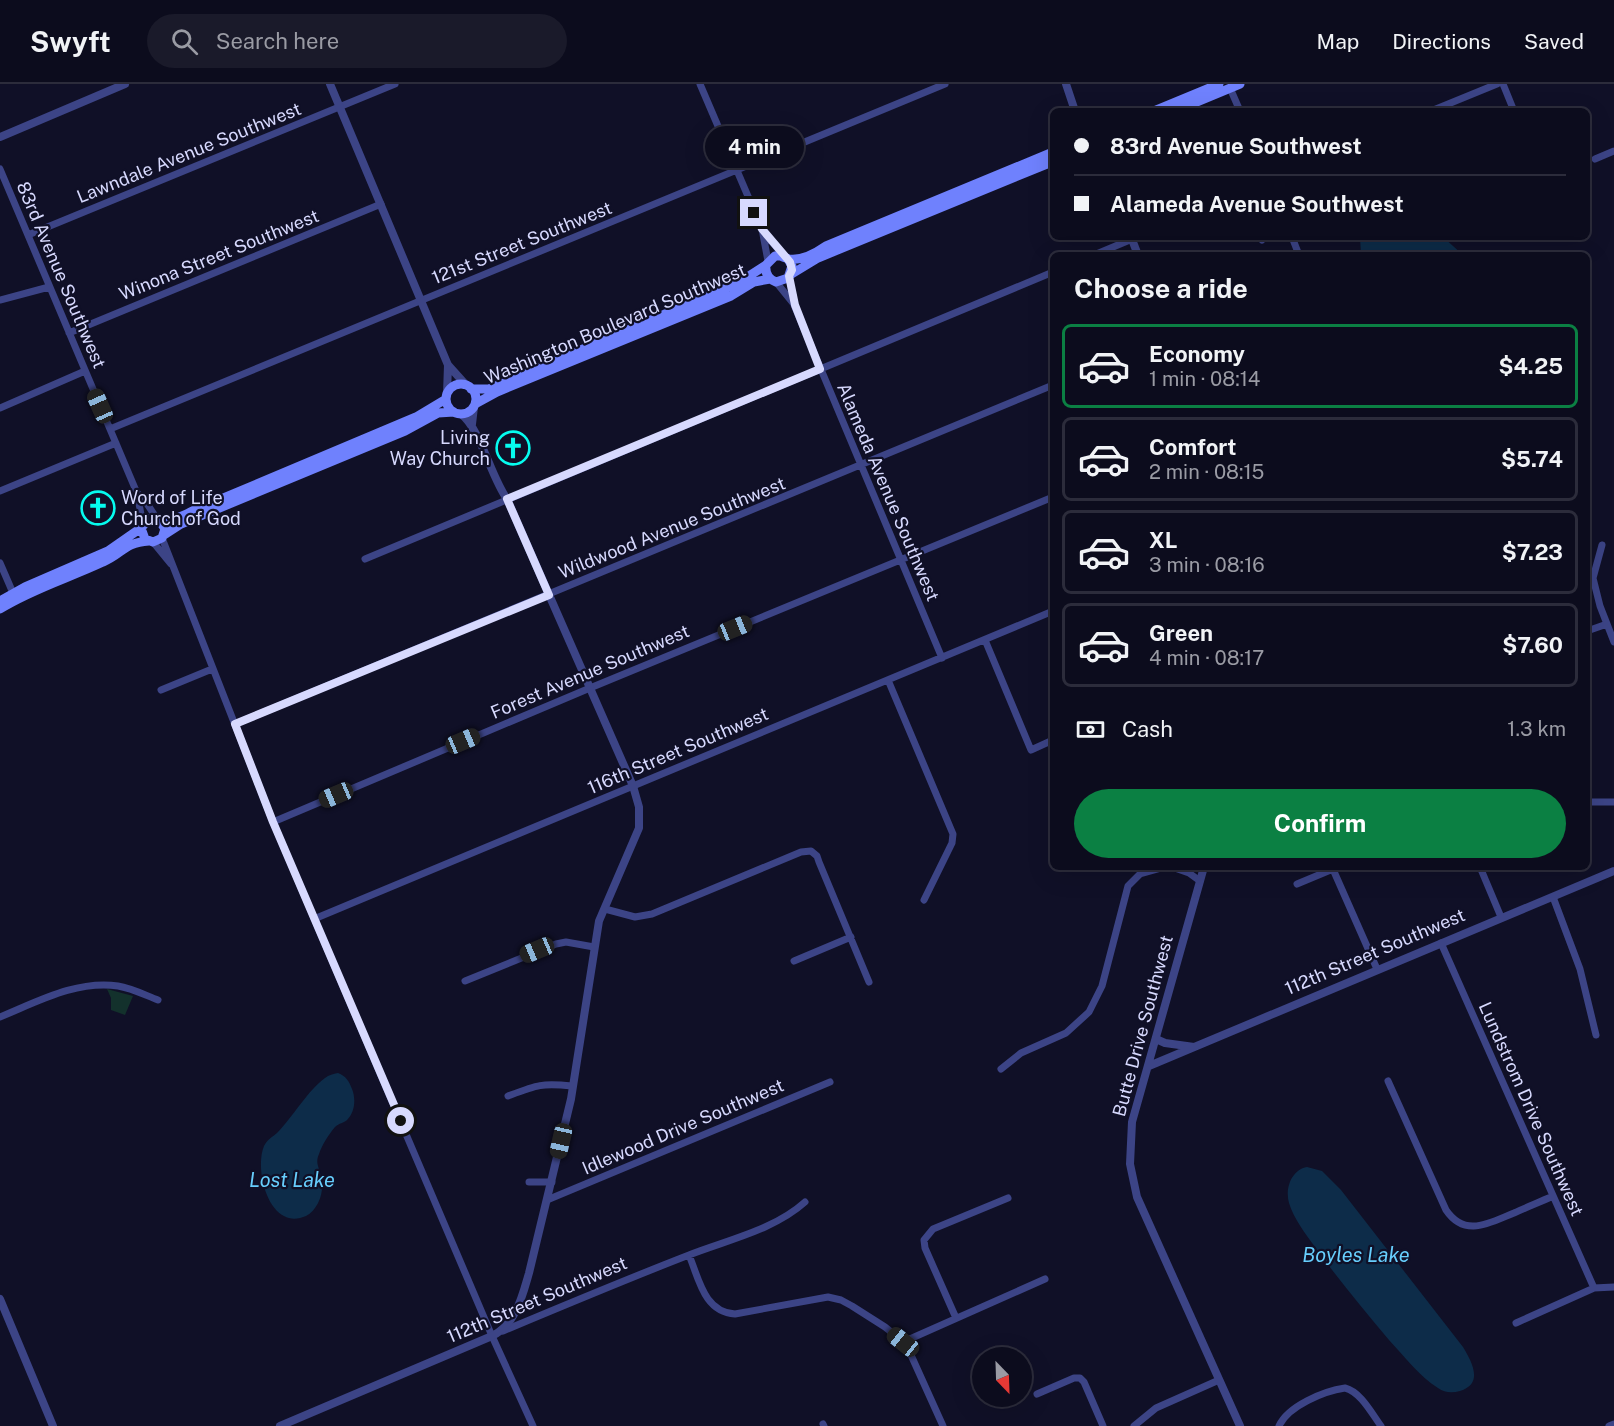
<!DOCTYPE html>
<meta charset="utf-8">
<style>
body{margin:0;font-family:"Public Sans",sans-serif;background:#1a1a2a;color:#f1f3f6;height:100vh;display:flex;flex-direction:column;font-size:22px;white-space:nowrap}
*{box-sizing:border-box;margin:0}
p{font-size:20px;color:#9a9ba4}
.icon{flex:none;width:33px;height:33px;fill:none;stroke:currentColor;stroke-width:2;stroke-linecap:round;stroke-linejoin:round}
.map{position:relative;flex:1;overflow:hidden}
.sheet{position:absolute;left:1050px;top:168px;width:540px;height:618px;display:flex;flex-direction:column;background:#0c0c1d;border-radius:9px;box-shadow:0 6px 24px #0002,0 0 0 2px #2c2c3b}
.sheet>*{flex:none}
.hud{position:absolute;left:1050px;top:24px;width:540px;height:132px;border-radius:9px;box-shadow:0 6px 24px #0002,0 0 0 2px #2c2c3b;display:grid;align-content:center;height:132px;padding:0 24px;background:#0c0c1d}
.needle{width:39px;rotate:157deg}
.tools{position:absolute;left:972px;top:1263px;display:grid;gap:12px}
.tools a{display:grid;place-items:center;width:60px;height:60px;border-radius:50%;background:#0c0c1d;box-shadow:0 6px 24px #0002,0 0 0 2px #2c2c3b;font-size:30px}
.end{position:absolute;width:27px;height:27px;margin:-14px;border:8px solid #d7d9fe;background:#111;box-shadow:0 0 0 3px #111}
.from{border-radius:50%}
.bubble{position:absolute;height:42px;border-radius:21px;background:#0c0c1d;box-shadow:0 6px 24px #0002,0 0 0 2px #2c2c3b;font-size:20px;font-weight:700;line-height:42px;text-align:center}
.car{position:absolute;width:18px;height:36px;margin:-18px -9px;border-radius:8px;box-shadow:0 0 4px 2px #0007;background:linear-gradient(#222 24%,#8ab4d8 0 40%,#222 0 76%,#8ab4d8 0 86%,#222 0)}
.hud b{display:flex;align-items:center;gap:21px;height:57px;font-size:22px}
.hud b+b{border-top:2px solid #2c2c3b}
.hud i{width:15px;height:15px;background:#f1f3f6}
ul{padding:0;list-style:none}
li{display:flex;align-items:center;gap:18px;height:84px;margin:0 12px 9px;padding:0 12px;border:3px solid #2c2c3b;border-radius:9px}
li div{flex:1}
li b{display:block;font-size:22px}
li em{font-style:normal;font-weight:700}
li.on{border-color:#0b8043}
li>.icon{width:54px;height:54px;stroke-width:1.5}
h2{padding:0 24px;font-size:27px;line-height:72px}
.pay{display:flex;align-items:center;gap:15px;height:66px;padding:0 24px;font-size:22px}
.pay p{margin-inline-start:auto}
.button{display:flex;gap:12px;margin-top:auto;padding:12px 24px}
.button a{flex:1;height:69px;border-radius:36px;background:#0b8043;color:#fff;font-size:24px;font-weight:700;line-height:69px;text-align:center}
header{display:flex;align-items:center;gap:36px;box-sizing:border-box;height:84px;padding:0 30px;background:#0c0c1d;border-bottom:2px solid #2c2c3b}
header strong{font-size:28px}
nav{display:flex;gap:33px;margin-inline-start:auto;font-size:21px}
.search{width:420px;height:54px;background:#1a1a2a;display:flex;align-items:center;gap:15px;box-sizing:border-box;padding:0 21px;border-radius:33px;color:#9a9ba4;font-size:22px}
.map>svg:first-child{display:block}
.green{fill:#13312c}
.water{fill:#0d2c49}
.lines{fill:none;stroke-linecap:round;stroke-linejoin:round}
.minor{stroke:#3c4486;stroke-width:7}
.tertiary{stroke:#3c4486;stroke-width:8}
.secondary{stroke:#6f81fd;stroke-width:9}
.route{stroke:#d7d9fe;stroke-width:8}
.labels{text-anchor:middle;stroke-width:4.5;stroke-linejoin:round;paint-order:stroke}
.street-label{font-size:18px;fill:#d7d9fe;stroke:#101027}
.poi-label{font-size:18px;fill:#d7d9fe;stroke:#101027;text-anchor:end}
.water-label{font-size:20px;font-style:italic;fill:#67cefd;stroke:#101027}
</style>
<header>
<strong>Swyft</strong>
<div class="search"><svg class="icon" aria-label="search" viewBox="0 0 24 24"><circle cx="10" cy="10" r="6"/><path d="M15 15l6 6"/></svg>Search here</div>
<nav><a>Map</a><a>Directions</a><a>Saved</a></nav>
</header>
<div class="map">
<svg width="1614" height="1342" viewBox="0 0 1614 1342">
<rect width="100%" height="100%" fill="#101027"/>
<!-- green -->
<path class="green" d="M107,905L133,912L125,931L111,926V914Z"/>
<!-- water -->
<path class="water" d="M1360,153H1443L1463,171H1361Z
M338,989C346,992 349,997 352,1005C356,1015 355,1028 347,1036C344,1039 339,1039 335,1043C329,1050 322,1061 319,1070C315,1079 319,1083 321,1092C325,1106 319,1125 306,1132C299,1135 291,1136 284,1132C264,1122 256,1081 264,1062C267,1056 272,1053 277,1049C293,1033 308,1006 325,994C329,991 333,990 338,989Z
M1307,1083L1322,1087L1341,1106L1463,1263C1472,1278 1484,1300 1460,1307C1452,1309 1445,1309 1438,1304C1419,1292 1404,1272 1389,1256C1363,1225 1338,1195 1315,1163C1305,1149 1294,1135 1289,1119C1285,1105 1291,1086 1307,1083Z"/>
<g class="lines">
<!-- minor -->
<path class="minor" d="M700,0L762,145L768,177
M1503,0L1514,27
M1230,4L1240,27
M1431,27L1497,0
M1595,75L1614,67
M0,85L137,409L143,441
M765,150L784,172
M28,151L395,0
M1259,153L1262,156
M1292,153L1299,171
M1094,171L1137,153
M789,192L794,221L942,574
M776,198L793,219
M0,216L49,203
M69,249L381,120
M0,324L85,287
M110,345L945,0
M0,407L116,359
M137,409L144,415L157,435
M162,454L273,738L492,1252L533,1342
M153,458L171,480
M1602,461L1593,494L1600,522L1614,558
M365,475L1053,188
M0,479L13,509
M1587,547L1607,540
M985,556L1031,666L1053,656
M888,596L953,750L952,759L924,816
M161,606L212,585
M235,640L1053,301
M1587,718H1614
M273,738L590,604L1053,413
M1172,783L1189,789L1200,797
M1332,783L1377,885
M1480,783L1501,833
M1297,800L1333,785
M1553,813L1580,885L1596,951
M605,825L635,833L652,830L801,768L811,767L817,772L819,778L869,898
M314,835L1053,527
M1441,859L1594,1204
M794,877L851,853
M465,897L556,860L566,858L594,863
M0,933C37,918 76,896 118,902C131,904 145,911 158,916
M1001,985L1021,969L1066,949L1089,928L1102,902L1128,802L1140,790L1165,783
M1388,997L1446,1126C1465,1154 1489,1139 1514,1129C1527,1123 1540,1118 1553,1112
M508,1012C537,1001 541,999 572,1002
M529,1098H552
M547,1116L830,998
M689,1171C699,1195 704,1228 735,1230L828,1213L841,1216L852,1222L885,1243L906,1260L943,1342
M956,1234L925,1164L924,1156L933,1145L1008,1114
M1516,1239L1594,1204L1614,1203
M503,1247C565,1221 627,1195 689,1171C727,1156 774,1146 805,1118
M903,1258L1045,1195
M1037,1310L1074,1294H1080L1084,1298L1103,1342
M823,1340L824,1342
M1134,1342L1156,1324L1219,1296
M1279,1342C1288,1322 1324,1307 1345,1304C1361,1308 1372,1330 1381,1342
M1609,1342L1614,1340"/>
<!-- tertiary -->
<path class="tertiary" d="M330,0L448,281L466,301
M1066,0L1075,27
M0,53L125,0
M1131,153L1138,171
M447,310L448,281
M472,340L474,323
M1204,783L1132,1038L1130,1080L1137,1113L1240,1342
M1156,955L1165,959L1194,963
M1149,982L1614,787
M0,1215L53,1342
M280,1342L492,1252C516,1240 522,1213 529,1189L571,1015L599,837L639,744V723L633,702L507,415C491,393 480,344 461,330"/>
<!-- secondary -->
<path class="secondary" d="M1154,27L1219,0
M1175,27L1240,0
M788,175L792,182L788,194L776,198C768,195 765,189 766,181L775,172C781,171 784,174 789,175C803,177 816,169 826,162L1053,68
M790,191L818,174L1047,80L1053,75
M446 315a15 15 0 1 1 30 0a15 15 0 1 1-30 0Z
M471,305H489L738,199L766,181
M475,320L497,308L731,212L754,198L770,195
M160,437L165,445L162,454L153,458L145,455L141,444L149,435C157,434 164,437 173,435C188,432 199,421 214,418L416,333L446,315
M164,451L181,440L405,347L438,329L454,328
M0,517L25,503L108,467L141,444
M0,525C32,505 69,494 103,478C124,469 123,459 149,457"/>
</g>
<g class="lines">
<!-- route -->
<path class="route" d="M401,1037L273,738L235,640L549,511L507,415L820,285L795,221L789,192L792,186L790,178L762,145L754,129"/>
</g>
<!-- icons -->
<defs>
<g id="church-ring" transform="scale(1.725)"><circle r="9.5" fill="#101027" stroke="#06fcef" stroke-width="1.5"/><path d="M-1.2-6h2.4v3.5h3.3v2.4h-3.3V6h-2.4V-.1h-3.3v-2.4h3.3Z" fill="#06fcef"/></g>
</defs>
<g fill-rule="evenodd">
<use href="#church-ring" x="513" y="364"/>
<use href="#church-ring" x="98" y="424"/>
</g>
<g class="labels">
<!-- street labels -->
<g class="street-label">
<text transform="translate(189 69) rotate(-22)" y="6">Lawndale Avenue Southwest</text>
<text transform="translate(522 159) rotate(-22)" y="6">121st Street Southwest</text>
<text transform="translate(219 171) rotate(-22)" y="6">Winona Street Southwest</text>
<text transform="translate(61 191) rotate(67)" y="6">83rd Avenue Southwest</text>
<text transform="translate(615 240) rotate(-23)" y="6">Washington Boulevard Southwest</text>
<text transform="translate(888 408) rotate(67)" y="6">Alameda Avenue Southwest</text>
<text transform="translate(672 444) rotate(-22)" y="6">Wildwood Avenue Southwest</text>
<text transform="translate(590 588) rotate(-23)" y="6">Forest Avenue Southwest</text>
<text transform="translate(678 667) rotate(-23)" y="6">116th Street Southwest</text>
<text transform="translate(1375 868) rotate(-23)" y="6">112th Street Southwest</text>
<text transform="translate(1143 942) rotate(-75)" y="6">Butte Drive Southwest</text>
<text transform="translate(1531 1025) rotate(66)" y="6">Lundstrom Drive Southwest</text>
<text transform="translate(683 1043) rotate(-23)" y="6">Idlewood Drive Southwest</text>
<text transform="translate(537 1216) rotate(-23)" y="6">112th Street Southwest</text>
</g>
<!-- poi labels -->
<g class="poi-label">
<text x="490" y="360">Living<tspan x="490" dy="21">Way Church</tspan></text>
<text x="121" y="420" text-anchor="start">Word of Life<tspan x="121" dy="21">Church of God</tspan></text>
</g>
<!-- water labels -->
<g class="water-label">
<text x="292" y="1103">Lost Lake</text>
<text x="1356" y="1178">Boyles Lake</text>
</g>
</g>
</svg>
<div class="tools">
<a><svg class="needle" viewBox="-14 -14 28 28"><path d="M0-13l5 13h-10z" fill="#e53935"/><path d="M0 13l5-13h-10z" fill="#9a9ba4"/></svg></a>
</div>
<i class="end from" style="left:401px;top:1037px"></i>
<i class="end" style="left:754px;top:129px"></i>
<div class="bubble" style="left:705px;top:42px;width:99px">4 min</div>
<i class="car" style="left:100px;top:322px;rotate:336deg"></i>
<i class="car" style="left:735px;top:544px;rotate:68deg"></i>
<i class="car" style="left:463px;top:657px;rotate:67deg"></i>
<i class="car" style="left:336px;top:711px;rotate:247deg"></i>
<i class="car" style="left:537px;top:866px;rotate:247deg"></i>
<i class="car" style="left:561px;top:1057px;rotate:193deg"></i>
<i class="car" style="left:903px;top:1258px;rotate:309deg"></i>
<div class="hud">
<b><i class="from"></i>83rd Avenue Southwest</b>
<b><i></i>Alameda Avenue Southwest</b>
</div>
<section class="sheet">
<h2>Choose a ride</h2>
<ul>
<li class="on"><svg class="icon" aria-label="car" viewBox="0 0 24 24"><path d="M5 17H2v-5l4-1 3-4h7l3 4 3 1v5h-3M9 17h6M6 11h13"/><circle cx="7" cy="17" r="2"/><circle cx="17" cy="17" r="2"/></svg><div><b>Economy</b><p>1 min · 08:14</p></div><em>$4.25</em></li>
<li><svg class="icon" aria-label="car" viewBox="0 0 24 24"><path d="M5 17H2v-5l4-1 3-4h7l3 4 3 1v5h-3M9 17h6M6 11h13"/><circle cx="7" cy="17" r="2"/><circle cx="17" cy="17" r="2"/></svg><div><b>Comfort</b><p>2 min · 08:15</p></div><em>$5.74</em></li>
<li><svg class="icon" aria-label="car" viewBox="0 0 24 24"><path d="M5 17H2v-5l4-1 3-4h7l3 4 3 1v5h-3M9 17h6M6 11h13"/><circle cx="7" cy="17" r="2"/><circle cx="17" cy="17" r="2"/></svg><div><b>XL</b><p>3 min · 08:16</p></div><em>$7.23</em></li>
<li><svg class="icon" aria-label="car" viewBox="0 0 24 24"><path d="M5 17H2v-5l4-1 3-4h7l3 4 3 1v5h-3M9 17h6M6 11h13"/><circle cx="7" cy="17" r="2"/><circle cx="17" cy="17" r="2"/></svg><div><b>Green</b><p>4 min · 08:17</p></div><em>$7.60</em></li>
</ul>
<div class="pay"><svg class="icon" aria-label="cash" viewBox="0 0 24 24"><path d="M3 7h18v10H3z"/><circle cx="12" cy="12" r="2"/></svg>Cash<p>1.3 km</p></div>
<div class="button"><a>Confirm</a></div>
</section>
</div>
